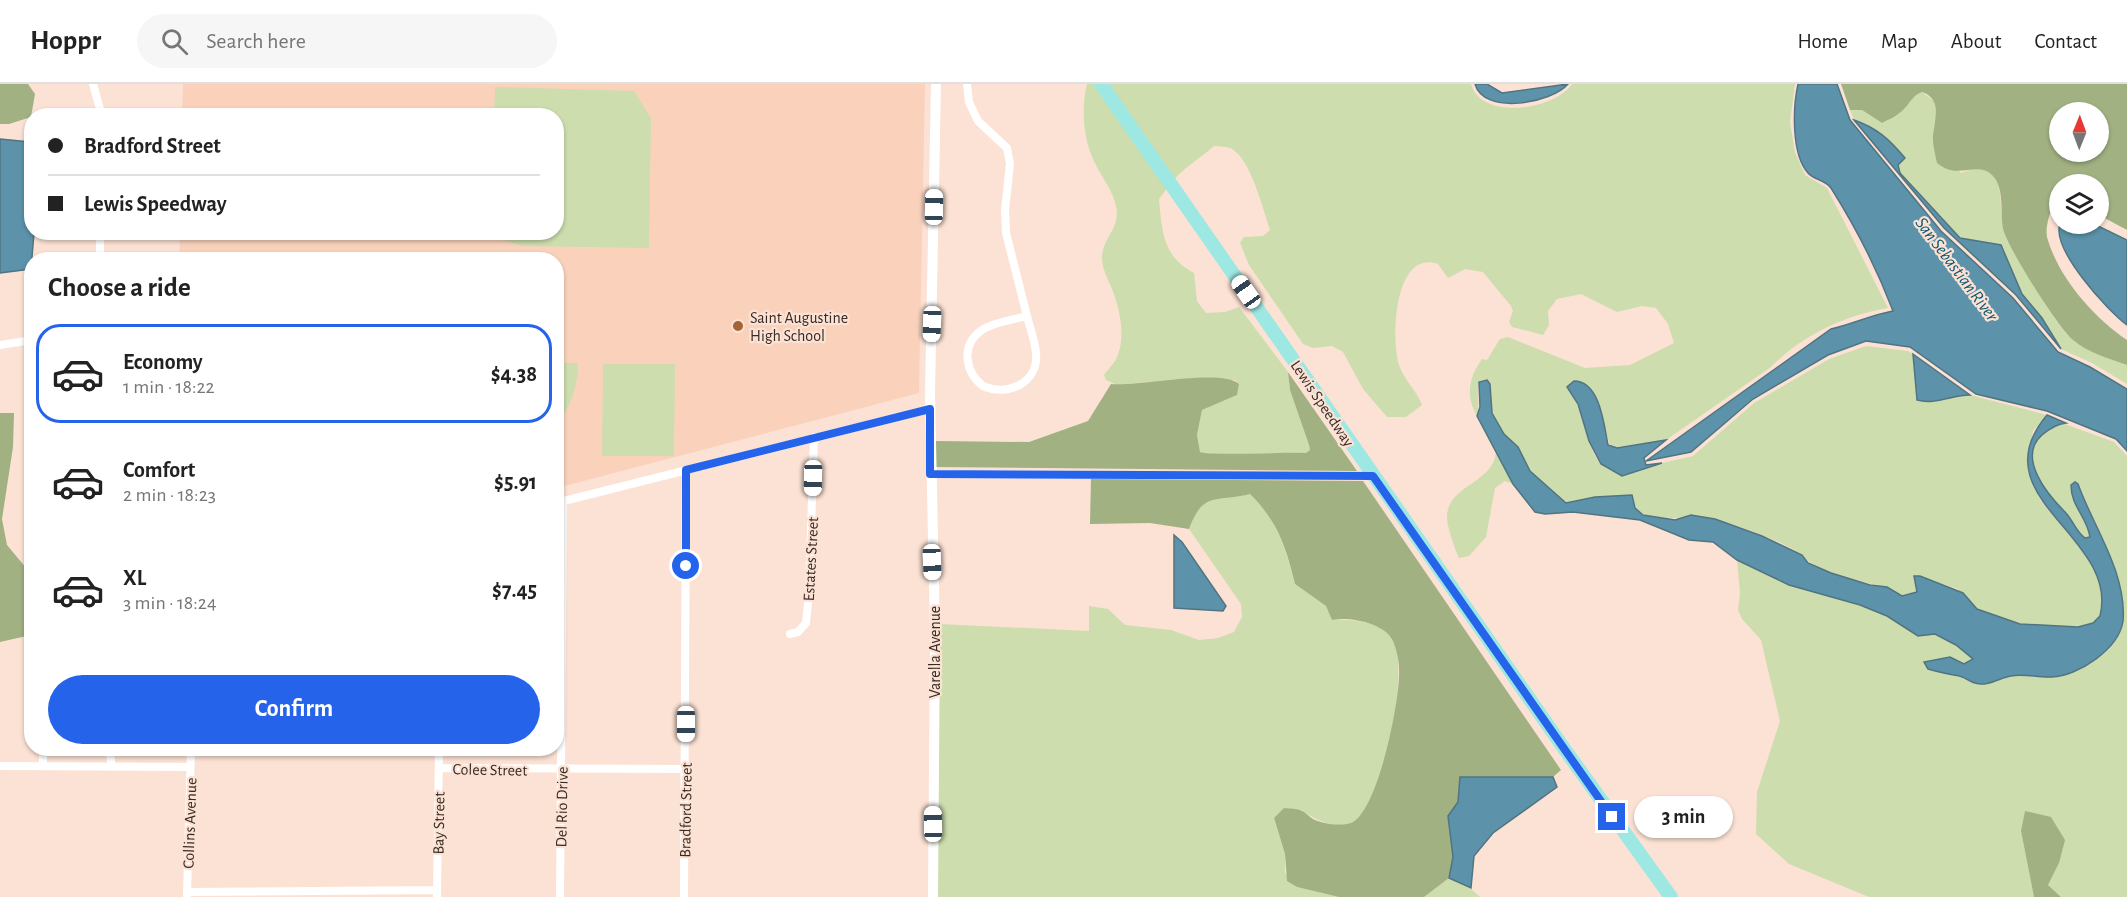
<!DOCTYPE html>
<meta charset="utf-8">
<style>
body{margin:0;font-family:"Alegreya Sans",sans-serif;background:#f6f6f6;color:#222;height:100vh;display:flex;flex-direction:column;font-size:22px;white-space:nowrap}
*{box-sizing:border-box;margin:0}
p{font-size:20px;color:#767676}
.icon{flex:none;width:33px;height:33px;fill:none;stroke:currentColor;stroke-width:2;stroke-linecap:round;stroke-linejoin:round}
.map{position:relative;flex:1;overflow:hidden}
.sheet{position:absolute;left:24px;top:168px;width:540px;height:504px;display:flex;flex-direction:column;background:#fff;border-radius:24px;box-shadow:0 2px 4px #0004}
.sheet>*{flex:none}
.banner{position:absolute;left:24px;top:24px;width:540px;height:132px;border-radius:24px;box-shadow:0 2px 4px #0004;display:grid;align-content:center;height:132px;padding:0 24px;background:#fff}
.needle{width:39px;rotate:1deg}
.fabs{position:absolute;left:2049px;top:18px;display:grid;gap:12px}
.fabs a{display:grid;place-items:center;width:60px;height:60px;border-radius:50%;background:#fff;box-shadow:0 2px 4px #0004;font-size:30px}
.end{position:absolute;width:27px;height:27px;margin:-14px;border:8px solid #2563eb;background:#fff;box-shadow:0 0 0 3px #fff}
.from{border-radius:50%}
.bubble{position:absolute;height:42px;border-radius:21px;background:#fff;box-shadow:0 2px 4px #0004;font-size:20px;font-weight:700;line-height:42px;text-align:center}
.car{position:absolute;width:18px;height:36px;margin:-18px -9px;border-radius:8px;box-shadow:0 0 4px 2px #0007;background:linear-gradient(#fff 24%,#345 0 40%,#fff 0 76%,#345 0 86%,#fff 0)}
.banner b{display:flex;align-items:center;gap:21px;height:57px;font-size:22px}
.banner b+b{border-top:2px solid #e0e0e0}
.banner i{width:15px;height:15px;background:#222}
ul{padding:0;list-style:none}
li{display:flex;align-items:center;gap:18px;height:99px;margin:0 12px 9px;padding:0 12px;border:3px solid transparent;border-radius:24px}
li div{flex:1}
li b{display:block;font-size:22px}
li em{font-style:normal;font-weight:700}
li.current{border-color:#2563eb}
li>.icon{width:54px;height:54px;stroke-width:1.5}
h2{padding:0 24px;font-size:27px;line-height:72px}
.cta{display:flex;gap:12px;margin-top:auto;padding:12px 24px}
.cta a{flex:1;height:69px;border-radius:36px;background:#2563eb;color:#fff;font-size:24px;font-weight:700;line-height:69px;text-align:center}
header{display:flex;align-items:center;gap:36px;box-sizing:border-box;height:84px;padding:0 30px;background:#fff;border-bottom:2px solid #e0e0e0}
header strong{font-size:28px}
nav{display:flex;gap:33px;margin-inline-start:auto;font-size:21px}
.search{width:420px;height:54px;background:#f6f6f6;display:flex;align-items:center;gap:15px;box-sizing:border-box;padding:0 21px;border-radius:33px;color:#767676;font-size:22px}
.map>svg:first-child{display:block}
.built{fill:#fad2bc}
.green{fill:#cdddae}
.forest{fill:#a1b182;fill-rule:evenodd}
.water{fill:#5c93aa;stroke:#517482;stroke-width:1.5}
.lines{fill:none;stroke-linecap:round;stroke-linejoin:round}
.minor{stroke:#fff;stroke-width:8}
.tertiary{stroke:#fff;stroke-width:10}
.primary{stroke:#9ee8e3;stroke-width:14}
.route{stroke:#2563eb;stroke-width:8}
.poi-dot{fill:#a76432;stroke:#fce2d4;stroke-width:2}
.labels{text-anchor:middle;stroke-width:4.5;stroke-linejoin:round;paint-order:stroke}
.poi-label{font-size:16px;fill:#372b24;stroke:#fce2d4;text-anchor:start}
.street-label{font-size:16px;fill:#372b24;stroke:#fce2d4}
.water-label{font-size:18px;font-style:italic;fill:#0f5972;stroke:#fce2d4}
</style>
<header>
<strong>Hoppr</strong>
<div class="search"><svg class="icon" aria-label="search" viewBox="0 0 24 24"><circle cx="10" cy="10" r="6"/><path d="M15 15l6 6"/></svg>Search here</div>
<nav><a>Home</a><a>Map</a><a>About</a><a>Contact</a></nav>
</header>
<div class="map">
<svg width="2127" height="813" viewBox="0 0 2127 813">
<rect width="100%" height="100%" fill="#fce2d4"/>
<!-- built -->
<path class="built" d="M183,0H925L919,309L557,404L556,176H179L180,149L556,148V32L182,31Z"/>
<!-- green -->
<path class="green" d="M1087,0H1096L1168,103L1159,115C1162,148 1163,173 1194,189L1197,217L1206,229L1225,228L1239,223L1288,288L1290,306L1309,361L1310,366L1306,369C1288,368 1209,373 1200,368L1197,351L1202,326L1237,311L1239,300L1235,296L1179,295L1117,301L1106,296L1104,291C1107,286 1112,282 1115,277C1127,256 1120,225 1112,205C1108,195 1102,185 1102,174C1102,154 1121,144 1116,122C1112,104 1101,93 1094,77C1083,54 1081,24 1087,0Z
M1107,0H1471C1481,37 1555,26 1572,0H1795L1790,38L1795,68L1805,91L1827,104L1888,224C1845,231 1801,252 1771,283L1666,356L1611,364L1594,310L1590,306L1574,313C1583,332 1588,366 1601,380C1606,385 1616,388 1622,392L1662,379L1693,372L1754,319L1829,275L1866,262L1908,267L1913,270L1916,307L1947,314L1970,311L2047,331L2033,347L2027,384L2041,417L2085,470L2098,493L2103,512L2100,532L2093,539L2078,543L2020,540L1977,525L1958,505L1940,499L1914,496L1917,508L1902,512C1882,499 1856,498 1833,490C1820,485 1812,480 1802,472C1789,459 1736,441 1717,436C1690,429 1663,441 1637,427L1634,419L1595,413L1566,419L1530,387L1518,363L1504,350L1492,329L1491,300L1481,296C1474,306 1481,320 1477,332C1465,312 1469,293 1482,275L1487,276L1500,255L1508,253L1585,284L1630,281L1674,259L1668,240L1656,224L1642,222L1617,228L1581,210L1557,215L1548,227L1549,241L1543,251L1512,243L1509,238L1513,227L1511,222L1483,188L1465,185L1448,194L1438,180C1393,165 1391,257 1399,281C1404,296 1417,307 1422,321L1406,333H1387L1363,305L1343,268L1332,262L1313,264L1303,260L1249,181L1240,159L1244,153L1263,152L1270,146C1263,125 1251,76 1232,65C1227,62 1219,63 1214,62C1201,74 1184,83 1174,96Z
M495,3L634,7L651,34L649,164L522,162L491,152V149L556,148V32L494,31Z
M1922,8L1934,17L1937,36L1934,45L1961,89C1971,85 1983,82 1991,90C2004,102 1999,123 2003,138C2010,164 2052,239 2073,256C2088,269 2108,274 2127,281V300L2092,279L2061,265L2042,234L2022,210L2001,161L1960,154L1900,89L1898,80L1904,74C1889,55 1877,44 1854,36L1850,26H1862L1882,39C1903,30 1907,13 1922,8Z
M557,279H578C578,301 572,322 557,338Z
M603,280H675L674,372H602Z
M2062,339L2114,358L2127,372V813H2061L2048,801L2059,779L2021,747L2034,813H1869L1789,780L1756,750L1757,708L1780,637L1761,556L1742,535L1738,526L1740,509L1737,476L1789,501L1860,521L1886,532L1918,552L1935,550L1956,561L1973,575L1964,580L1950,573L1925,578L1928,585L1985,600L2011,591L2090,580L2118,551L2119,496L2103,454L2078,400L2072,401C2071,424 2087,431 2090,453L2085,454C2076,448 2073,436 2065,428C2049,412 2019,379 2038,354C2045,346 2053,344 2062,339Z
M1496,368L1502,375L1513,400L1505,397L1495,404L1486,453L1469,472L1459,474C1455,465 1447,443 1447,433C1447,401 1493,400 1496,368Z
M1250,410C1278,438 1285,463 1295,500L1326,522L1334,535C1351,536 1383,537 1393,555C1410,586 1384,721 1353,738C1337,746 1314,736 1302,726L1274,735L1285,770V789L1297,803L1339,813H937L938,540L1089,547V522L1108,525L1125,541L1171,546L1199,556L1218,554L1234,548L1242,533L1241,520L1189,445C1204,406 1215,419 1250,410Z
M1449,794L1467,801L1480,813H1424Z"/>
<!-- forest -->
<path class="forest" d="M0,0H28L35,10L31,33L9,40H0Z
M1841,0H2127V146L2099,131L2098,100H2060L2059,120L2052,121C2050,131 2045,143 2047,153C2058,193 2093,233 2127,256V281C2108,274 2088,269 2073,256C2057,243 2011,168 2004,148C1999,131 2006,105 1992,91C1977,76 1958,97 1937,79C1935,69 1931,56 1934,45C1936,31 1940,14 1922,8C1912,12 1911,18 1904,25C1897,32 1890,35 1882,39L1862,26H1850ZM2060,28H2098V68H2060Z
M1288,288L1357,387L934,383L935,357L1029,358L1088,337L1111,300C1136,303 1222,284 1239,300L1237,311L1202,326L1197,351L1200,368C1209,372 1288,368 1306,369L1310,366L1309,361L1290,306Z
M0,329H14L13,363L2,435L7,461L32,491L31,551L0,558Z
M1091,395L1363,397L1561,686L1553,693H1461L1458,718L1448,732L1453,774L1449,794L1424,813H1339L1297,803L1287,797L1285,770L1274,734L1284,724C1290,725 1297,724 1302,727C1306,728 1309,733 1313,735C1323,740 1343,743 1353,738C1379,723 1401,613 1399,584C1399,576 1396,564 1393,557C1386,539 1348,532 1332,536L1326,522L1295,500C1286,463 1278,438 1250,410C1215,419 1204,406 1189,445L1150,439L1090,440Z
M2025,727L2051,733L2065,756L2059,779L2048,801L2061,813H2034L2021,747Z"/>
<!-- water -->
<path class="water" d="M1475,0H1487L1502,9L1568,0C1552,19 1484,32 1475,0Z
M1798,0H1837L1850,36L1941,147L2013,214L2058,268L2090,283L2127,305V367L2116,355L2047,327L1976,310L1910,263L1866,257L1828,271L1753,315L1691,368L1646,377L1831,245C1853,240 1871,231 1893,227C1877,185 1855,142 1831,104C1826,96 1814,96 1808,89C1791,70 1793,23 1798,0Z
M1854,36C1877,44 1889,55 1905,74L1898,81L1900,89L1960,154L2001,161L2022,210L2042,234L2061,265L2016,211L1944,144Z
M0,55L30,58L31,60L32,148L34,149L31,185L0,189Z
M2060,140H2094L2127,156V241C2107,226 2051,165 2060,140Z
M1913,270L1970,311C1952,311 1935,321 1917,316Z
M1487,296L1490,300L1492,329L1504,350L1518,363L1530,387L1566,419L1595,413L1632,411L1635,424L1643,431L1675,436L1691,431L1715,435L1762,452L1802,471L1808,479L1831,489L1870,501L1887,503L1902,512L1917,508L1914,492H1920L1963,509L1977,525L2020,540L2078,543L2093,539L2100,532C2120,452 1977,414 2047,331L2066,339C2057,340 2049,345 2042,351C2016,374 2049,412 2065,428C2073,436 2076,448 2085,454L2090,453C2087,432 2071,423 2071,401L2075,398L2078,400C2093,442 2127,489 2123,537C2119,565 2078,592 2052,593C2038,594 2024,589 2011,592C1999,594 1988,603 1975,599C1970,598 1965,593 1959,592C1948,590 1938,588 1928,585L1924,578L1950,573L1964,580L1973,575L1956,561L1935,550L1918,552L1887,532L1860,521L1789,501L1737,476L1713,458L1689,456L1640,436L1573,428L1545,430L1535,428L1513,400L1477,332L1480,323L1479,298Z
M1574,297C1600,297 1604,341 1608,361L1617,364L1666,356L1644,374L1646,381L1662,379L1622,392L1601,380L1589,357L1578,320L1567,303Z
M1174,451L1182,458L1226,522L1223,527L1174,524Z
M1460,693H1553L1557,703L1493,749L1474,772L1471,804L1449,794L1453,773L1448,732L1458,718Z"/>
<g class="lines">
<!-- minor -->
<path class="minor" d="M93,0L102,32
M967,0L969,18L978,37L1007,64L1010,80L1005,126L1006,149L1027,232
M100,176V148
M1027,232C1030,244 1035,257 1036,269C1039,299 1007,313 983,302C965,288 960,261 982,246C994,238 1013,236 1027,232Z
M0,261L32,256
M930,390L1373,392
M556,419L930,325
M790,550L798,548L806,539L809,508L814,353
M43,664V682
M109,664L112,683
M2,682L190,683
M439,684L685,685
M187,808L437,806
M187,811L191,664
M437,813L439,664
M560,813L563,417
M684,813L686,386"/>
<!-- tertiary -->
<path class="tertiary" d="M933,813L935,549L930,309L936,0"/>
<!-- primary -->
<path class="primary" d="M1101,0L1563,663L1671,813"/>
</g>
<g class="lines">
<!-- route -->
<path class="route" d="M686,482V386L930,325V390L1373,392L1612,733"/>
</g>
<!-- markers -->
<circle class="poi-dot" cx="738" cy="242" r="6"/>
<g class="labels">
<!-- poi labels -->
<g class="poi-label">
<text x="750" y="239">Saint Augustine<tspan x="750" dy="18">High School</tspan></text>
</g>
<!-- street labels -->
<g class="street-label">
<text transform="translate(1323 319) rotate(56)" y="6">Lewis Speedway</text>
<text transform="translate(810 475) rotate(-87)" y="6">Estates Street</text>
<text transform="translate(934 568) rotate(-90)" y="6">Varella Avenue</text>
<text transform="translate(490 685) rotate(1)" y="6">Colee Street</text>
<text transform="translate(561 723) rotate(-89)" y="6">Del Rio Drive</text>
<text transform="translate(685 726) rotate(-89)" y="6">Bradford Street</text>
<text transform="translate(189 739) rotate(-88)" y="6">Collins Avenue</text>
<text transform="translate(438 739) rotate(-89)" y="6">Bay Street</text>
</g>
<!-- water labels -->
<g class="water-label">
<text transform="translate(1957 185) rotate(53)" y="6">San Sebastian River</text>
</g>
</g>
</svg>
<div class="fabs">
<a><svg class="needle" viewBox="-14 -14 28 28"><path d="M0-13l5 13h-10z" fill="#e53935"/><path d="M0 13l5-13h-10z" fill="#767676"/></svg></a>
<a><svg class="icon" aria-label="layers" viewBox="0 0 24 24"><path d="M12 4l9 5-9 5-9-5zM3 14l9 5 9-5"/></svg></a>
</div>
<i class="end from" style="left:686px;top:482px"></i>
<i class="end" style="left:1612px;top:733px"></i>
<div class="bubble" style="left:1634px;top:712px;width:99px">3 min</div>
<i class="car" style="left:934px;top:123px;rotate:1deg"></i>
<i class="car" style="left:1246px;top:208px;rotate:325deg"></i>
<i class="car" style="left:932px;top:240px;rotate:182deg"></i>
<i class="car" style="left:813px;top:394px;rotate:181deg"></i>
<i class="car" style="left:932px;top:478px;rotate:178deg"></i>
<i class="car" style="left:686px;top:640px;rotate:180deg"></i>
<i class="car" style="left:933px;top:740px;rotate:359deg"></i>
<div class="banner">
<b><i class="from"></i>Bradford Street</b>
<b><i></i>Lewis Speedway</b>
</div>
<section class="sheet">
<h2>Choose a ride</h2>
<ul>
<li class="current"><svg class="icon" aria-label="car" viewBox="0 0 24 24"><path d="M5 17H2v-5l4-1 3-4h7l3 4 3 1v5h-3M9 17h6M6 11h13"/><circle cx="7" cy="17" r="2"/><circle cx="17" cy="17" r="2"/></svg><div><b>Economy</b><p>1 min · 18:22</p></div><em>$4.38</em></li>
<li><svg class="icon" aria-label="car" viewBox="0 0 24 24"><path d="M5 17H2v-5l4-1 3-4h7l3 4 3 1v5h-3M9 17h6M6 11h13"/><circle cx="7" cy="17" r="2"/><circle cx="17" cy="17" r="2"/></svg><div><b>Comfort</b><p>2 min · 18:23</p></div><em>$5.91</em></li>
<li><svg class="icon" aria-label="car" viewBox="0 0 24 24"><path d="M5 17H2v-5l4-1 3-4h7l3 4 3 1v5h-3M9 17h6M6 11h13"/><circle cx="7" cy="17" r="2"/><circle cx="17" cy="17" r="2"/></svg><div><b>XL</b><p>3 min · 18:24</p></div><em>$7.45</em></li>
</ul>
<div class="cta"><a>Confirm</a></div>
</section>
</div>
